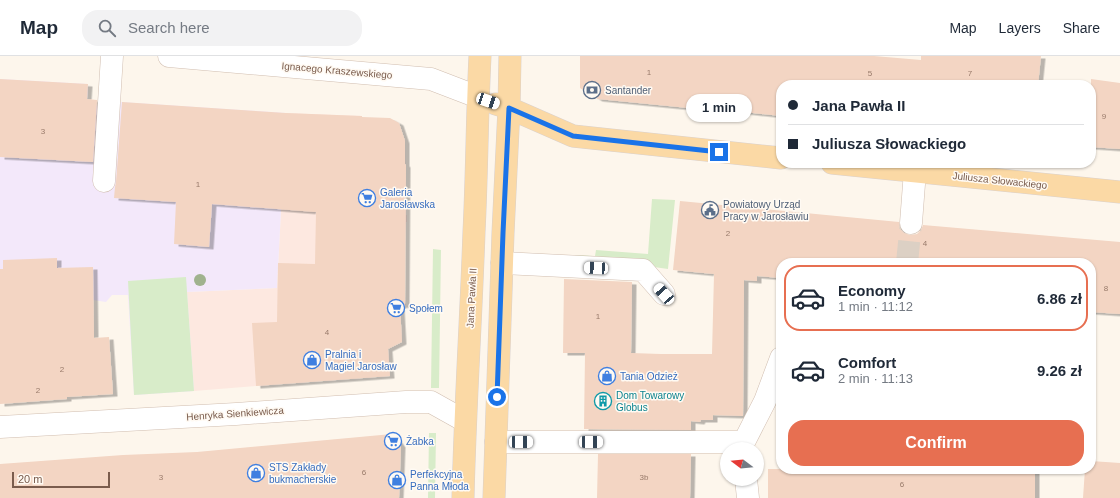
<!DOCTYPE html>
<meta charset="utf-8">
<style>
body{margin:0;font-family:Helvetica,sans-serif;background:#f2f2f3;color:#1f2937;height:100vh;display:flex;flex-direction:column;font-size:15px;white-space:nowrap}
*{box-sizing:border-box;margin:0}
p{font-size:13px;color:#747a83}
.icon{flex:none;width:22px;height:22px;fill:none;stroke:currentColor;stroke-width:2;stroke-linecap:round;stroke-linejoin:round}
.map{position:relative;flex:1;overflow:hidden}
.sheet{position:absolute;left:776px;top:202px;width:320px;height:216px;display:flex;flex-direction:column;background:#fff;border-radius:16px;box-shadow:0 1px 3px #0004}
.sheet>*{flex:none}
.guide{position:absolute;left:776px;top:24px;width:320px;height:88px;border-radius:16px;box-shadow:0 1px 3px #0004;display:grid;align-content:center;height:88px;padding:0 12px;background:#fff}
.needle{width:26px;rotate:286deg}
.controls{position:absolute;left:720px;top:386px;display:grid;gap:8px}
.controls a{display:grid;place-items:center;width:44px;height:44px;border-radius:50%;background:#fff;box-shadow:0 1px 3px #0004;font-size:20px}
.scale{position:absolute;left:12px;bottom:10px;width:98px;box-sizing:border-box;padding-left:4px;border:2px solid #7a5c4d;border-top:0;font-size:11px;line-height:14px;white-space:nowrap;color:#7a5c4d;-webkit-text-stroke:3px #fffaf3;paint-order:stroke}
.end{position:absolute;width:18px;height:18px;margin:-9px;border:5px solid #1a73e8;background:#fff;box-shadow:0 0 0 2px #fff}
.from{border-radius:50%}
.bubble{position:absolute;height:28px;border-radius:14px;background:#fff;box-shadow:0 1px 3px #0004;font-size:13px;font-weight:700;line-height:28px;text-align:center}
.car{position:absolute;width:12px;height:24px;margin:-12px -6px;border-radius:5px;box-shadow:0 0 3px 1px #0007;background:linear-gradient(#fff 24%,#345 0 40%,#fff 0 76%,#345 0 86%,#fff 0)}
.guide b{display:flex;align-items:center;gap:14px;height:38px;font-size:15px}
.guide b+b{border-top:1px solid #e0e1e3}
.guide i{width:10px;height:10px;background:#1f2937}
ul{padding:7px 0 0;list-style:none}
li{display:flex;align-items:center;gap:12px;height:66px;margin:0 8px 6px;padding:0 4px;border:2px solid transparent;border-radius:16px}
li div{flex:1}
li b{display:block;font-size:15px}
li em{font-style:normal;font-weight:700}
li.on{border-color:#e76f51}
li>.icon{width:36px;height:36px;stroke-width:1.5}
.cta{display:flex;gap:8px;margin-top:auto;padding:8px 12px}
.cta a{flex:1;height:46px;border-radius:16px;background:#e76f51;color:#fff;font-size:16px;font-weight:700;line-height:46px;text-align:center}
header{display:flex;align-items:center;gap:24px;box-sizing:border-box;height:56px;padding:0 20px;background:#fff;border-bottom:1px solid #e0e1e3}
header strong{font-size:19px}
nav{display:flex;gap:22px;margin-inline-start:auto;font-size:14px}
.search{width:280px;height:36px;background:#f2f2f3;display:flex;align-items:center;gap:10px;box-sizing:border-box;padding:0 14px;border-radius:16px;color:#747a83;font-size:15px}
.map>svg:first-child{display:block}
.commercial{fill:#fde8e0}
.education{fill:#f3e8fa}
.green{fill:#d8ecc9}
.building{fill:#f3d5c3;filter:url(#shadow)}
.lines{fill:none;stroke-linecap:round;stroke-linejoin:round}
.minor-tunnel{stroke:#dcd0c4;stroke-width:22;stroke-dasharray:22 11;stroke-linecap:butt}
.minor-casing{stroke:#d1beb0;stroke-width:23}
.major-casing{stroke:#dad1cd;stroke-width:23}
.minor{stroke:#fff;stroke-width:22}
.major{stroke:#fbd9a5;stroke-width:22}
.tree{fill:#a0b28e}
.route{stroke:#1a73e8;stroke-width:5}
.labels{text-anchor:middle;stroke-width:3;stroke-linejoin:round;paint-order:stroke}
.number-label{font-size:8px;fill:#987a6a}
.street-label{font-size:10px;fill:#7a5c4d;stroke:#fffaf3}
.service-label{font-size:10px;fill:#4e5e75;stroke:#fffaf3;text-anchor:start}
.shop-label{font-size:10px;fill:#366cbe;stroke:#fffaf3;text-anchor:start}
.culture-label{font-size:10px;fill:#0d838f;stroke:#fffaf3;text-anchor:start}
</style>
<header>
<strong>Map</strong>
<div class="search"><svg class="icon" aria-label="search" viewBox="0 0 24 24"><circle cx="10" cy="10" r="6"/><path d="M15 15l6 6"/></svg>Search here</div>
<nav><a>Map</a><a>Layers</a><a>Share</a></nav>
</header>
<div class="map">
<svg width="1120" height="442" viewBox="0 0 1120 442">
<defs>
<filter id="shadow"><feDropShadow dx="4.5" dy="2.5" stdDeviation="0" flood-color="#0004"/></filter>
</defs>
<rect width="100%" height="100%" fill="#fdf6ec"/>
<!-- commercial -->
<path class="commercial" d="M286,57L362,60V61L405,84L406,142L407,143V149H406V159H407V166H406L400,246L406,247V249L400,250L402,285L388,293L390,320L256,330L194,335L187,236L277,232Z"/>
<!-- education -->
<path class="education" d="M0,23L88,28L87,49L120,50L121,46L286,57L277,232L187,236L194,335L134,339L128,239H112L106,246L93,244L0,245Z"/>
<!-- green -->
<path class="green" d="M652,143L675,144L668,213L633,208L575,205V199L595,200L596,194L648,198Z
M433,193L441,194L439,332H431Z
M186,221L194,335L134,339L128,225Z
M429,377H436L435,442H428Z"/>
<!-- building -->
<path class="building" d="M580,0H874L921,4V0H1041L1038,29H781V60L744,56L743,57L729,56L598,43L580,32Z
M0,23L88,28L87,43L97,44L93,106L0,101Z
M1091,23L1120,27V93L1091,91Z
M122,46L286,57L362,60V61L390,62L399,67L405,85V108L406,109L405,249L400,250L402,286L388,293L390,320L256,330L252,267L277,266L278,207L315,208L316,156L212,148L209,191L174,188L176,146L114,142L115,131L116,126Z
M680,145L899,166L900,173L904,177L910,179L917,178L921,174L923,169L1120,186V258L1091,256V207H781V222L757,220V225L744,224L743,360L713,359V364H701L700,366L691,365V374L584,373L585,297H563L564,223L632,226L631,297L661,298H712L714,218L673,214Z
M57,202V212L93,211L94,282L109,281L113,338L67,341V343L0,348V213H3V204Z
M392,378L397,383L401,389L399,442H0V408L123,399L197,396Z
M598,398H691L690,442H597Z
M1091,405L1120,407V442H1083L1085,413H1091Z
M768,413H1035V442H768Z"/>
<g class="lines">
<!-- minor-tunnel -->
<path class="minor-tunnel" d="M907,207L911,167"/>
<!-- minor casing -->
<g class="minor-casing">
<path id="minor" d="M169,0L431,23L478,41
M104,125L112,0
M911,167L915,115
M502,207L643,214L664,238
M0,371L236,358L406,346H431L465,365
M496,386H744L765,345L781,302
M746,423L748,442"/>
</g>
<!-- major casing -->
<g class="major-casing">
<path id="major" d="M496,48L509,52L573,80L781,102
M832,107L1120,136
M463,442C465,353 471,264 474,176C477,117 477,59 480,0
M494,442L503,177L509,52L510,0"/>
</g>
<!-- minor -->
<use href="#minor" class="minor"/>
<!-- major -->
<use href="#major" class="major"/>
</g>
<!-- trees -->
<circle class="tree" cx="200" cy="224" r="6"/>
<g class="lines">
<!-- route -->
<path class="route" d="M497,341L503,177L509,52L573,80L719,96"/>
</g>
<!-- icons -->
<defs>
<g id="bank-ring" transform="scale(0.9)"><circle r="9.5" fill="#fffaf3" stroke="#5c6f8a" stroke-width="1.5"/><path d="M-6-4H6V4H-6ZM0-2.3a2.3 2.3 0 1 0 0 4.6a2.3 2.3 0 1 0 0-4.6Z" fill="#5c6f8a"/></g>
<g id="supermarket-ring" transform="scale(0.9)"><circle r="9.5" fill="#fffaf3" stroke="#3f7fe0" stroke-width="1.5"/><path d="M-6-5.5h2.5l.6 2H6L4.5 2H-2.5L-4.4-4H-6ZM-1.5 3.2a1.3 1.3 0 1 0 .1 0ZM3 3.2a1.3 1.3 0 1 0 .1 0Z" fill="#3f7fe0"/></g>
<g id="civic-ring" transform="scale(0.9)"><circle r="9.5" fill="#fffaf3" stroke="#5c6f8a" stroke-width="1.5"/><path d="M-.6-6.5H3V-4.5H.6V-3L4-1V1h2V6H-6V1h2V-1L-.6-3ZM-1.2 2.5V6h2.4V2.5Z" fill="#5c6f8a"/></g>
<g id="shop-ring" transform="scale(0.9)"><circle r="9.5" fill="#fffaf3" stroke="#3f7fe0" stroke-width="1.5"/><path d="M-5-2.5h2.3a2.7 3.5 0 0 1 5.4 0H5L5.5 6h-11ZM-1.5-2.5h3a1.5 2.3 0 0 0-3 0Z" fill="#3f7fe0"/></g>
<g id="building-ring" transform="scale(0.9)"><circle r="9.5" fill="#fffaf3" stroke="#0f9aa8" stroke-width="1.5"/><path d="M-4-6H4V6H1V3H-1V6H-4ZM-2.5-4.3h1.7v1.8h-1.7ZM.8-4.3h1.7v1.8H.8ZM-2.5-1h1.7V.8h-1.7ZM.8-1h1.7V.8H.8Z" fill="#0f9aa8"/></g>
</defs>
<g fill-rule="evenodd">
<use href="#bank-ring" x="592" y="34"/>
<use href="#supermarket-ring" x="367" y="142"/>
<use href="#civic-ring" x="710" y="154"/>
<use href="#supermarket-ring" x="396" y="252"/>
<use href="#shop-ring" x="312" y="304"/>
<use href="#shop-ring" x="607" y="320"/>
<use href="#building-ring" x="603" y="345"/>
<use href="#supermarket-ring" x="393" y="385"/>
<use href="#shop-ring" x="256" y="417"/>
<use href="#shop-ring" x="397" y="424"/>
</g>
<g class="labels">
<!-- number labels -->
<g class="number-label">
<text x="649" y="19">1</text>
<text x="870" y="20">5</text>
<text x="970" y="20">7</text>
<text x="1104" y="63">9</text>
<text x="43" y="78">3</text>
<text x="198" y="131">1</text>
<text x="728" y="180">2</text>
<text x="925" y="190">4</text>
<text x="1106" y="235">8</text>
<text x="598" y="263">1</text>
<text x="327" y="279">4</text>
<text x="62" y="316">2</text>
<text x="38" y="337">2</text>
<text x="364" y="419">6</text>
<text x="161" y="424">3</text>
<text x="644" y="424">3b</text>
<text x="902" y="431">6</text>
</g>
<!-- street labels -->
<g class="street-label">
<text transform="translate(337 14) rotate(5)" y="4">Ignacego Kraszewskiego</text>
<text transform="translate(1000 124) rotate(6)" y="4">Juliusza Słowackiego</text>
<text transform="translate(471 242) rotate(-87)" y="4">Jana Pawła II</text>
<text transform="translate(235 357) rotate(-4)" y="4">Henryka Sienkiewicza</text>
</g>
<!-- service labels -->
<g class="service-label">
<text x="605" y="38">Santander</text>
<text x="723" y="152">Powiatowy Urząd<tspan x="723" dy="12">Pracy w Jarosławiu</tspan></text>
</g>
<!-- shop labels -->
<g class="shop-label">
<text x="380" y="140">Galeria<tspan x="380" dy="12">Jarosławska</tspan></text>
<text x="409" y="256">Społem</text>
<text x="325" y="302">Pralnia i<tspan x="325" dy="12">Magiel Jarosław</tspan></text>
<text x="620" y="324">Tania Odzież</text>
<text x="406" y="389">Żabka</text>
<text x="269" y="415">STS Zakłady<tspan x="269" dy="12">bukmacherskie</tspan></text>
<text x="410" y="422">Perfekcyjna<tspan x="410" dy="12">Panna Młoda</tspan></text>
</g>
<!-- culture labels -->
<g class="culture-label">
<text x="616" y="343">Dom Towarowy<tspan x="616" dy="12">Globus</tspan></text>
</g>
</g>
</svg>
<div class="controls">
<a><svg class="needle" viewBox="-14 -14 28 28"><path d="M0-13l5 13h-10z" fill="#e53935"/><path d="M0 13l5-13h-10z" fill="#747a83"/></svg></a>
</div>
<div class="scale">20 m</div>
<i class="end from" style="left:497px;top:341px"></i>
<i class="end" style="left:719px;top:96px"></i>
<div class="bubble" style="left:686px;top:38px;width:66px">1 min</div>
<i class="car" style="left:488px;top:45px;rotate:109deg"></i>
<i class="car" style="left:596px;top:212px;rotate:273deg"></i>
<i class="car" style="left:664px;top:238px;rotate:318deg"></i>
<i class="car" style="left:521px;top:386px;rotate:90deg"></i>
<i class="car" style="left:591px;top:386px;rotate:90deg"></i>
<div class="guide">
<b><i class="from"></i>Jana Pawła II</b>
<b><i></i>Juliusza Słowackiego</b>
</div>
<section class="sheet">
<ul>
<li class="on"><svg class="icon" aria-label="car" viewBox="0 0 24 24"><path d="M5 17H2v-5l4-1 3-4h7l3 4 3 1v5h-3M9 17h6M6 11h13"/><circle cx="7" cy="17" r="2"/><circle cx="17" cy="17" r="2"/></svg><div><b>Economy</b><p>1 min · 11:12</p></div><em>6.86 zł</em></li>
<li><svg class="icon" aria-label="car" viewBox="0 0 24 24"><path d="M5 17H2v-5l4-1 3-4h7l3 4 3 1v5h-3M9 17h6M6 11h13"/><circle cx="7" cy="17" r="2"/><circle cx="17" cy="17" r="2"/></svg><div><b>Comfort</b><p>2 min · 11:13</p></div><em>9.26 zł</em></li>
</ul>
<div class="cta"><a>Confirm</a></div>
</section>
</div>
